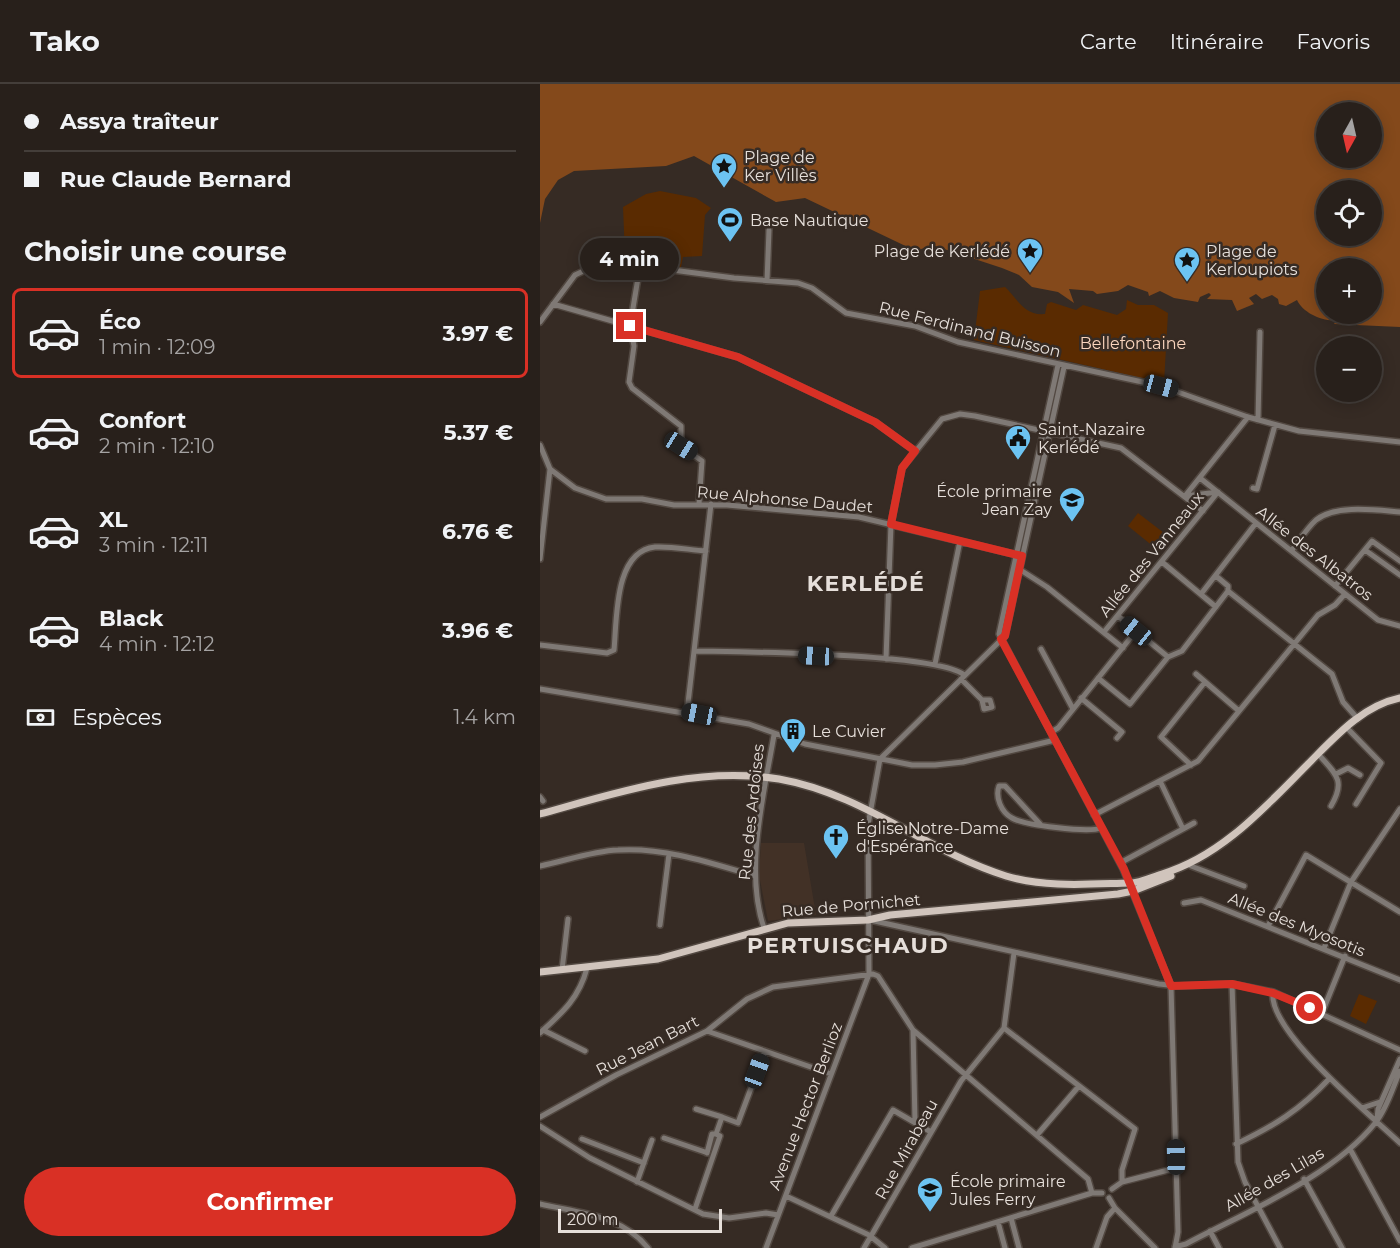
<!DOCTYPE html>
<html lang="fr">
<meta charset="utf-8">
<style>
body{margin:0;font-family:Montserrat,sans-serif;background:#342d28;color:#f1f3f6;height:100vh;display:flex;flex-direction:column;font-size:22px;white-space:nowrap}
*{box-sizing:border-box;margin:0}
p{font-size:20px;color:#a5a3a3}
.icon{flex:none;width:33px;height:33px;fill:none;stroke:currentColor;stroke-width:2;stroke-linecap:round;stroke-linejoin:round}
.map{position:relative;flex:1;overflow:hidden}
.drawer{display:flex;flex-direction:column;background:#28201b;width:540px}
.drawer>*{flex:none}
.guide{display:grid;align-content:center;height:132px;padding:0 24px;background:#28201b}
.needle{width:39px;rotate:188deg}
.buttons{position:absolute;left:776px;top:18px;display:grid;gap:12px}
.buttons a{display:grid;place-items:center;width:66px;height:66px;border-radius:50%;background:#28201b;box-shadow:0 3px 15px #0003,0 0 0 2px #443e3a;font-size:30px}
.scale{position:absolute;left:18px;bottom:15px;width:164px;box-sizing:border-box;padding-left:6px;border:3px solid #e6dfda;border-top:0;font-size:16px;line-height:21px;white-space:nowrap;color:#e6dfda;-webkit-text-stroke:4px #362b24;paint-order:stroke}
.end{position:absolute;width:27px;height:27px;margin:-14px;border:8px solid #d93025;background:#fff;box-shadow:0 0 0 3px #fff}
.from{border-radius:50%}
.bubble{position:absolute;height:42px;border-radius:21px;background:#28201b;box-shadow:0 3px 15px #0003,0 0 0 2px #443e3a;font-size:20px;font-weight:700;line-height:42px;text-align:center}
.car{position:absolute;width:18px;height:36px;margin:-18px -9px;border-radius:8px;box-shadow:0 0 4px 2px #0007;background:linear-gradient(#222 24%,#8ab4d8 0 40%,#222 0 76%,#8ab4d8 0 86%,#222 0)}
.guide b{display:flex;align-items:center;gap:21px;height:57px;font-size:22px}
.guide b+b{border-top:2px solid #443e3a}
.guide i{width:15px;height:15px;background:#f1f3f6}
ul{padding:0;list-style:none}
li{display:flex;align-items:center;gap:18px;height:90px;margin:0 12px 9px;padding:0 12px;border:3px solid transparent;border-radius:9px}
li div{flex:1}
li b{display:block;font-size:22px}
li em{font-style:normal;font-weight:700}
li.active{border-color:#d93025}
li>.icon{width:54px;height:54px;stroke-width:1.5}
h2{padding:0 24px;font-size:27px;line-height:72px}
.pay{display:flex;align-items:center;gap:15px;height:66px;padding:0 24px;font-size:22px}
.pay p{margin-inline-start:auto}
.button{display:flex;gap:12px;margin-top:auto;padding:12px 24px}
.button a{flex:1;height:69px;border-radius:36px;background:#d93025;color:#fff;font-size:24px;font-weight:700;line-height:69px;text-align:center}
header{display:flex;align-items:center;gap:36px;box-sizing:border-box;height:84px;padding:0 30px;background:#28201b;border-bottom:2px solid #443e3a}
header strong{font-size:28px}
nav{display:flex;gap:33px;margin-inline-start:auto;font-size:21px}
main{display:flex;flex:1;min-height:0}
.map>svg:first-child{display:block}
.built{fill:#423126}
.green{fill:#5a2b01}
.water{fill:#84491b;fill-rule:evenodd}
.lines{fill:none;stroke-linecap:round;stroke-linejoin:round}
.minor-casing{stroke:#524841;stroke-width:8}
.major-casing{stroke:#524841;stroke-width:10}
.minor{stroke:#7f7975;stroke-width:5}
.major{stroke:#d0c4bc;stroke-width:7}
.route{stroke:#d93025;stroke-width:8}
.labels{text-anchor:middle;stroke-width:5;stroke-linejoin:round;paint-order:stroke}
.poi-label{font-size:16px;fill:#e6dfda;stroke:#362b24;text-anchor:start}
.street-label{font-size:16px;fill:#e6dfda;stroke:#362b24}
.park-label{font-size:16px;fill:#fad5be;stroke:#362b24}
.district-label{font-size:22px;font-weight:bold;letter-spacing:1.5px;fill:#e6dfda;stroke:#362b24}
</style>
<header>
<strong>Tako</strong>
<nav><a>Carte</a><a>Itinéraire</a><a>Favoris</a></nav>
</header>
<main>
<section class="drawer">
<div class="guide">
<b><i class="from"></i>Assya traîteur</b>
<b><i></i>Rue Claude Bernard</b>
</div>
<h2>Choisir une course</h2>
<ul>
<li class="active"><svg class="icon" aria-label="car" viewBox="0 0 24 24"><path d="M5 17H2v-5l4-1 3-4h7l3 4 3 1v5h-3M9 17h6M6 11h13"/><circle cx="7" cy="17" r="2"/><circle cx="17" cy="17" r="2"/></svg><div><b>Éco</b><p>1 min · 12:09</p></div><em>3.97 €</em></li>
<li><svg class="icon" aria-label="car" viewBox="0 0 24 24"><path d="M5 17H2v-5l4-1 3-4h7l3 4 3 1v5h-3M9 17h6M6 11h13"/><circle cx="7" cy="17" r="2"/><circle cx="17" cy="17" r="2"/></svg><div><b>Confort</b><p>2 min · 12:10</p></div><em>5.37 €</em></li>
<li><svg class="icon" aria-label="car" viewBox="0 0 24 24"><path d="M5 17H2v-5l4-1 3-4h7l3 4 3 1v5h-3M9 17h6M6 11h13"/><circle cx="7" cy="17" r="2"/><circle cx="17" cy="17" r="2"/></svg><div><b>XL</b><p>3 min · 12:11</p></div><em>6.76 €</em></li>
<li><svg class="icon" aria-label="car" viewBox="0 0 24 24"><path d="M5 17H2v-5l4-1 3-4h7l3 4 3 1v5h-3M9 17h6M6 11h13"/><circle cx="7" cy="17" r="2"/><circle cx="17" cy="17" r="2"/></svg><div><b>Black</b><p>4 min · 12:12</p></div><em>3.96 €</em></li>
</ul>
<div class="pay"><svg class="icon" aria-label="cash" viewBox="0 0 24 24"><path d="M3 7h18v10H3z"/><circle cx="12" cy="12" r="2"/></svg>Espèces<p>1.4 km</p></div>
<div class="button"><a>Confirmer</a></div>
</section>
<div class="map">
<svg width="860" height="1164" viewBox="0 0 860 1164">
<rect width="100%" height="100%" fill="#362b24"/>
<!-- built -->
<path class="built" d="M221,759H264L276,831L228,837L219,791Z"/>
<!-- green -->
<path class="green" d="M120,107L156,114L171,124L165,131L162,172L143,173L141,183L91,176V173L85,171L83,123L106,110Z
M465,203C478,215 484,232 505,230L507,220L511,218L536,226L543,221L577,231L586,225L587,216L598,221H614L628,229L624,299L434,256L440,207Z
M598,429L624,449L614,463L588,442Z
M819,910L837,917L826,940L810,932Z"/>
<!-- water -->
<path class="water" d="M0,0H860V243L794,240L797,236C783,238 763,229 757,216L746,222L739,220L738,215L732,211L722,215L716,210L709,214L714,220L697,227L692,216L667,215L671,211L669,209L660,213L658,218L634,214L620,207L609,212L608,208L588,201L578,207L557,210L553,207L529,205L534,219L518,208L492,203L479,191L462,184L392,161L376,167L265,114L236,118L154,72L126,82L34,87L18,96L5,115L0,139ZM831,28V74H786V28ZM831,106V152H786V106ZM786,184H831V230H786Z"/>
<g class="lines">
<!-- minor casing -->
<g class="minor-casing">
<path id="minor" d="M100,182L90,242L94,262L89,298L92,304L141,342V362L162,377L159,420
M227,197L229,146
M13,220L198,273L335,338L375,367
M0,238L35,191L58,180H86L194,194L258,199L272,204L306,229L375,242L418,258L621,302L708,333L759,347L860,358
M518,281L459,550L583,785L631,902L638,1148L635,1164
M718,336L720,248
M0,361L10,385L0,475
M10,385L35,404L66,415H102L134,421H187L319,433L478,471
M660,394L838,536L860,542
M713,404L717,405L735,341
M645,412L708,333
M645,412L678,408
M752,466C759,457 767,444 776,436C796,420 836,426 860,428
M825,466L860,491
M622,478L676,523
M479,485L507,503L583,564
M795,502L832,457L860,477
M688,507L792,590L803,618L818,635
M661,510L716,439
M578,532L628,573L642,567L688,507V502L676,492
M564,548L678,408
M0,561L67,569L74,566C77,535 74,467 115,463C131,462 150,466 166,467
M501,565L533,625
M156,567C201,568 397,569 424,591
M346,575L351,440L362,384L402,335L420,330L435,332L581,364L663,427
M395,580L420,457
M656,590L699,627
M558,594L590,620L628,573
M421,595L442,616L444,625L452,623L450,616H442
M0,605L209,640L265,660L372,681H395L423,678L515,656
M541,614L582,648L577,654
M147,628L171,420
M807,644L841,679L816,720
M511,648L518,644L596,547
M779,671C796,690 806,697 791,722
M651,681L621,653L665,598
M796,690L808,684L820,691
M0,713L3,717
M554,731L658,677L778,531L795,521L805,510
M500,740L465,702H459C455,713 461,728 472,734C484,741 548,749 561,744
M643,745L654,739
M580,779L643,745L620,697
M0,782C25,777 52,767 78,766C124,763 171,779 215,792
M651,782L704,802
M644,819L661,816L860,896
M330,836L619,900L638,902L692,900L733,908L860,966
M120,841L129,770
M728,842L766,771L860,828
M224,844C204,786 224,710 234,651
M784,864L811,798L860,725
M22,886L28,835
M692,900L698,1078L705,1098L740,1164
M733,908C727,947 832,1032 860,1059
M782,929L805,872
M464,944L595,1045L582,1086V1098
M3,946L45,967
M373,946L375,1038
M167,947L291,990
M0,949C23,928 39,914 47,884
M822,1024L840,1018
M156,1025L182,1033
M0,1033L76,991L167,947L207,915L233,903L333,890L338,892L373,946L548,1095L552,1109
M837,1035L838,1025L860,975
M0,1042L50,1074L163,1130L189,1134L226,1129L238,1131
M497,1051L539,1002
M124,1054L165,1068
M42,1055L104,1079
M696,1060C734,1042 760,1026 789,995
M810,1065L860,1157
M167,1069L172,1050H176
M764,1095L802,1164
M97,1098L112,1056
M572,1105L582,1098L636,1084
M246,1112L329,1151L345,1164
M569,1114L575,1124L615,1164
M0,1120C39,1129 82,1131 108,1164
M155,1125L180,1052L176,1050L182,1033L198,1039L225,967
M291,1132L353,1026L391,1048
M471,1134L479,1164
M458,1138L465,1164
M670,1147L679,1164
M635,1163L646,1160C708,1127 792,1093 836,1038C847,1024 853,1003 860,987
M226,1164L329,890L328,741L340,675L465,552L524,283
M324,1164L421,997L464,944L474,869
M372,1164L552,1109H562
M556,1164L567,1133L575,1124"/>
</g>
<!-- major casing -->
<g class="major-casing">
<path id="major" d="M0,730C79,708 156,682 239,695C324,710 386,767 466,792C506,804 549,800 590,799C600,799 612,793 622,790C682,772 725,723 768,680C795,653 822,622 860,614
M0,888L118,875L248,839L328,836L350,831L578,810L593,807L631,792"/>
</g>
<!-- minor -->
<use href="#minor" class="minor"/>
<!-- major -->
<use href="#major" class="major"/>
</g>
<g class="lines">
<!-- route -->
<path class="route" d="M90,242L198,273L335,338L375,367L362,384L351,440L482,472L465,552L461,555L584,785L631,902L692,900L733,909L770,924"/>
</g>
<!-- icons -->
<defs>
<g id="sight-pin" transform="scale(1.35)"><path d="M0 17L-7.5 6A9.5 9.5 0 1 1 7.5 6Z" fill="#6cc3f2" stroke="#362b24"/><path d="M0-6L1.8-2.2L6-1.7L2.9 1.2L3.7 5.4L0 3.3L-3.7 5.4L-2.9 1.2L-6-1.7L-1.8-2.2Z" fill="#111"/></g>
<g id="stadium-pin" transform="scale(1.35)"><path d="M0 17L-7.5 6A9.5 9.5 0 1 1 7.5 6Z" fill="#6cc3f2" stroke="#362b24"/><path d="M0-5a6.5 5 0 1 0 0 10a6.5 5 0 1 0 0-10ZM-3.5-1.8h7v3.6h-7Z" fill="#111"/></g>
<g id="civic-pin" transform="scale(1.35)"><path d="M0 17L-7.5 6A9.5 9.5 0 1 1 7.5 6Z" fill="#6cc3f2" stroke="#362b24"/><path d="M-.6-6.5H3V-4.5H.6V-3L4-1V1h2V6H-6V1h2V-1L-.6-3ZM-1.2 2.5V6h2.4V2.5Z" fill="#111"/></g>
<g id="school-pin" transform="scale(1.35)"><path d="M0 17L-7.5 6A9.5 9.5 0 1 1 7.5 6Z" fill="#6cc3f2" stroke="#362b24"/><path d="M0-5L7-2L0 1L-7-2ZM-4 1L0 2.5L4 1V4Q0 6-4 4Z" fill="#111"/></g>
<g id="building-pin" transform="scale(1.35)"><path d="M0 17L-7.5 6A9.5 9.5 0 1 1 7.5 6Z" fill="#6cc3f2" stroke="#362b24"/><path d="M-4-6H4V6H1V3H-1V6H-4ZM-2.5-4.3h1.7v1.8h-1.7ZM.8-4.3h1.7v1.8H.8ZM-2.5-1h1.7V.8h-1.7ZM.8-1h1.7V.8H.8Z" fill="#111"/></g>
<g id="church-pin" transform="scale(1.35)"><path d="M0 17L-7.5 6A9.5 9.5 0 1 1 7.5 6Z" fill="#6cc3f2" stroke="#362b24"/><path d="M-1.2-6h2.4v3.5h3.3v2.4h-3.3V6h-2.4V-.1h-3.3v-2.4h3.3Z" fill="#111"/></g>
</defs>
<g fill-rule="evenodd">
<use href="#sight-pin" x="184" y="82"/>
<use href="#stadium-pin" x="190" y="136"/>
<use href="#sight-pin" x="490" y="167"/>
<use href="#sight-pin" x="647" y="176"/>
<use href="#civic-pin" x="478" y="354"/>
<use href="#school-pin" x="532" y="416"/>
<use href="#building-pin" x="253" y="647"/>
<use href="#church-pin" x="296" y="753"/>
<use href="#school-pin" x="390" y="1106"/>
</g>
<g class="labels">
<!-- poi labels -->
<g class="poi-label">
<text x="204" y="79">Plage de<tspan x="204" dy="18">Ker Villès</tspan></text>
<text x="210" y="142">Base Nautique</text>
<text x="470" y="173" text-anchor="end">Plage de Kerlédé</text>
<text x="666" y="173">Plage de<tspan x="666" dy="18">Kerloupiots</tspan></text>
<text x="498" y="351">Saint-Nazaire<tspan x="498" dy="18">Kerlédé</tspan></text>
<text x="512" y="413" text-anchor="end">École primaire<tspan x="512" dy="18">Jean Zay</tspan></text>
<text x="272" y="653">Le Cuvier</text>
<text x="316" y="750">Église Notre-Dame<tspan x="316" dy="18">d'Espérance</tspan></text>
<text x="410" y="1103">École primaire<tspan x="410" dy="18">Jules Ferry</tspan></text>
</g>
<!-- street labels -->
<g class="street-label">
<text transform="translate(430 245) rotate(14)" y="6">Rue Ferdinand Buisson</text>
<text transform="translate(245 415) rotate(5)" y="6">Rue Alphonse Daudet</text>
<text transform="translate(775 469) rotate(38)" y="6">Allée des Albatros</text>
<text transform="translate(611 470) rotate(-51)" y="6">Allée des Vanneaux</text>
<text transform="translate(211 728) rotate(-84)" y="6">Rue des Ardoises</text>
<text transform="translate(311 821) rotate(-5)" y="6">Rue de Pornichet</text>
<text transform="translate(757 840) rotate(22)" y="6">Allée des Myosotis</text>
<text transform="translate(107 961) rotate(-27)" y="6">Rue Jean Bart</text>
<text transform="translate(265 1022) rotate(-69)" y="6">Avenue Hector Berlioz</text>
<text transform="translate(366 1065) rotate(-61)" y="6">Rue Mirabeau</text>
<text transform="translate(734 1095) rotate(-30)" y="6">Allée des Lilas</text>
</g>
<!-- park labels -->
<g class="park-label">
<text x="593" y="265">Bellefontaine</text>
</g>
<!-- district labels -->
<g class="district-label">
<text x="326" y="507">KERLÉDÉ</text>
<text x="308" y="869">PERTUISCHAUD</text>
</g>
</g>
</svg>
<div class="buttons">
<a><svg class="needle" viewBox="-14 -14 28 28"><path d="M0-13l5 13h-10z" fill="#e53935"/><path d="M0 13l5-13h-10z" fill="#a5a3a3"/></svg></a>
<a><svg class="icon" aria-label="locate" viewBox="0 0 24 24"><circle cx="12" cy="12" r="6"/><path d="M12 2v4M12 18v4M2 12h4M18 12h4"/></svg></a>
<a>+</a>
<a>−</a>
</div>
<div class="scale">200 m</div>
<i class="end from" style="left:770px;top:924px"></i>
<i class="end" style="left:90px;top:242px"></i>
<div class="bubble" style="left:40px;top:154px;width:99px">4 min</div>
<i class="car" style="left:621px;top:302px;rotate:105deg"></i>
<i class="car" style="left:141px;top:362px;rotate:122deg"></i>
<i class="car" style="left:596px;top:547px;rotate:309deg"></i>
<i class="car" style="left:276px;top:572px;rotate:273deg"></i>
<i class="car" style="left:159px;top:630px;rotate:281deg"></i>
<i class="car" style="left:217px;top:987px;rotate:20deg"></i>
<i class="car" style="left:636px;top:1073px;rotate:359deg"></i>
</div>
</main>
